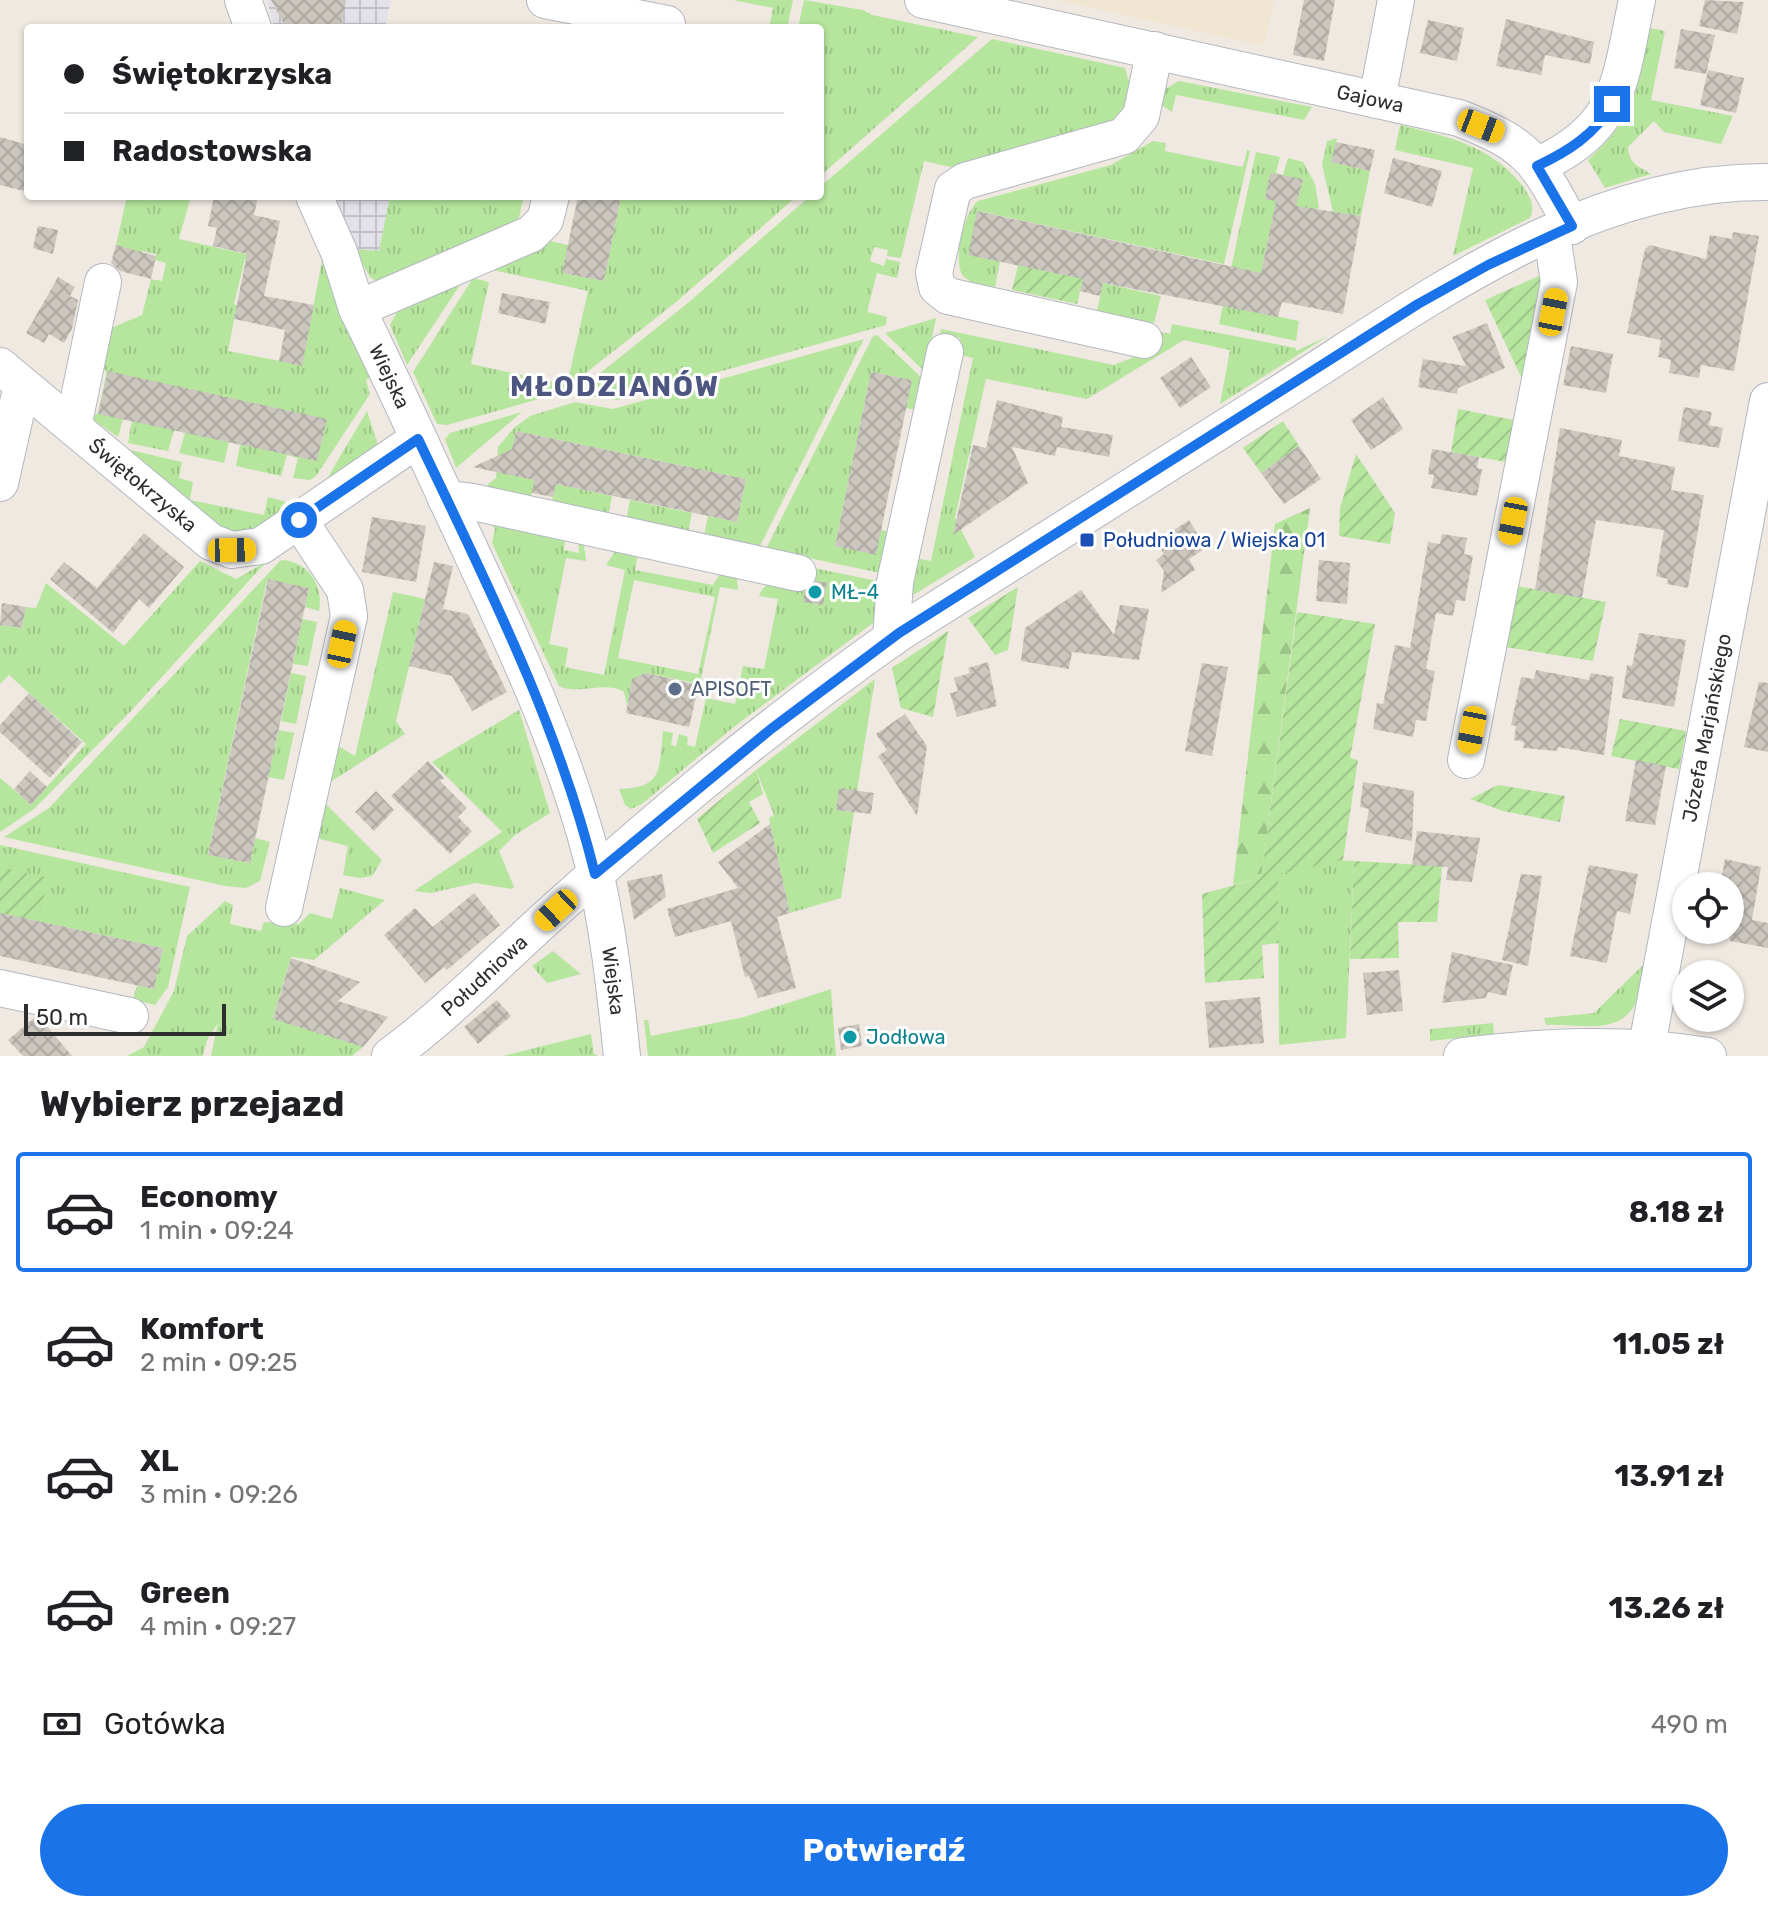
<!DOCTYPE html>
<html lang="pl">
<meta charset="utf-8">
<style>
body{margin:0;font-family:Rubik,sans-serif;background:#f6f6f6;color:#202124;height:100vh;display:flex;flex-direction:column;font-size:30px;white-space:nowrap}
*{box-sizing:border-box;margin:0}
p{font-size:26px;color:#757577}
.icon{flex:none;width:44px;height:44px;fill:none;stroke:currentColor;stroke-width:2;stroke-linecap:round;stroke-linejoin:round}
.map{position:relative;height:1056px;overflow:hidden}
.side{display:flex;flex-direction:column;background:#fff;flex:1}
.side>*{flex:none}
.banner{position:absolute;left:24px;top:24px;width:800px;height:176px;border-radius:8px;box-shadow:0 2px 6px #0004;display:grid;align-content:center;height:176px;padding:0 40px;background:#fff}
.controls{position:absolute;left:1672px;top:872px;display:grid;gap:16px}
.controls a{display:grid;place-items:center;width:72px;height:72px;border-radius:50%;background:#fff;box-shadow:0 2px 6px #0004;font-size:40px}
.scale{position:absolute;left:24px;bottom:20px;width:202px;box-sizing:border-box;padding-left:8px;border:4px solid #2e2e2e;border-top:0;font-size:22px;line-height:28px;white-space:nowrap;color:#2e2e2e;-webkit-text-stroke:6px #fff;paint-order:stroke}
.end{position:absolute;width:36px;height:36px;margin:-18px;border:10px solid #1a73e8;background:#fff;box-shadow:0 0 0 4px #fff}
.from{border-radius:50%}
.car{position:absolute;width:24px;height:48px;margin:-24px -12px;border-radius:10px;box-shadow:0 0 6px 2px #0007;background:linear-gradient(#f5c518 24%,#345 0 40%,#f5c518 0 76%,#345 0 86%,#f5c518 0)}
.banner b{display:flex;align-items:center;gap:28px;height:76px;font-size:30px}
.banner b+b{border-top:2px solid #e0e0e0}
.banner i{width:20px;height:20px;background:#202124}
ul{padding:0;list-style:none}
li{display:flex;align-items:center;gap:24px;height:120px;margin:0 16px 12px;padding:0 24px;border:4px solid transparent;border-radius:8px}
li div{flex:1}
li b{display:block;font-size:30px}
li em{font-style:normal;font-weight:700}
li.on{border-color:#1a73e8}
li>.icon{width:72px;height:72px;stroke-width:1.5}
h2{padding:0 40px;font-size:36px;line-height:96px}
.pay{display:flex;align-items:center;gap:20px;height:88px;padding:0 40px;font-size:30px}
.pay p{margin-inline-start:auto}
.action{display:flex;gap:16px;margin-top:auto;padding:16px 40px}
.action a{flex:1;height:92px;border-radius:48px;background:#1a73e8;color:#fff;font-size:32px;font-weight:700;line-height:92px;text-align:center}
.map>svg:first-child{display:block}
.industrial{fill:url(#industrial-grid)}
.education{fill:#f0e6d1}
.grass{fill:url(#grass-tufts);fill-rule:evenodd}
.forest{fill:url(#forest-firs)}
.garden{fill:url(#garden-furrows)}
.building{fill:url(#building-cross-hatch)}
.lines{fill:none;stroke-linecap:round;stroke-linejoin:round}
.minor-casing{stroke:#b4b7c1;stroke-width:38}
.minor{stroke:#fff;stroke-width:36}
.route{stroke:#1a73e8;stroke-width:10}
.transit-dot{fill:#1a4fb4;stroke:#fff;stroke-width:3}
.culture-dot{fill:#0f9aa8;stroke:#fff;stroke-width:3}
.service-dot{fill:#5c6f8a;stroke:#fff;stroke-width:3}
.labels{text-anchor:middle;stroke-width:6;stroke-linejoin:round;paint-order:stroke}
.street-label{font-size:20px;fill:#2e2e2e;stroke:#fff}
.transit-label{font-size:20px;fill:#164399;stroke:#fff;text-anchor:start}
.culture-label{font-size:20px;fill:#0d838f;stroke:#fff;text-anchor:start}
.service-label{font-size:20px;fill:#4e5e75;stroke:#fff;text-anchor:start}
.district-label{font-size:28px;font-weight:bold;letter-spacing:2px;fill:#4d5680;stroke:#fff}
</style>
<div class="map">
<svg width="1768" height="1056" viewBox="0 0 1768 1056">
<defs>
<pattern id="industrial-grid" width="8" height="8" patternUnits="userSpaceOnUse" patternTransform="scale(2)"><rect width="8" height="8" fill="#e3e1e8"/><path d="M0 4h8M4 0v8" fill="none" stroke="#c3c1c7"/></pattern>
<pattern id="grass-tufts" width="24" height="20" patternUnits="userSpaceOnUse" patternTransform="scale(2)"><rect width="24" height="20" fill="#b6e59e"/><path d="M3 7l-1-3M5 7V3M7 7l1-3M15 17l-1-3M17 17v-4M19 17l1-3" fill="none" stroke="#9dc588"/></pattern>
<pattern id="forest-firs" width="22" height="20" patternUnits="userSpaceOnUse" patternTransform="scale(2)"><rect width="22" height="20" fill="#b6e59e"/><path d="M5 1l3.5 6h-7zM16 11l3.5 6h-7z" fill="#9dc588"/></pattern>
<pattern id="garden-furrows" width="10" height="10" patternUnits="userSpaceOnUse" patternTransform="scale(2)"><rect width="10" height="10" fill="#b6e59e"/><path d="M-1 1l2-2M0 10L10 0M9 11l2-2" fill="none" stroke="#9dc588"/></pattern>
<pattern id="building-cross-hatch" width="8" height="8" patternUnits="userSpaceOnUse" patternTransform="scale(2)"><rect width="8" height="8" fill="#cbc7bf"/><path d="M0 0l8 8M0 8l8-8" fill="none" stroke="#afaba4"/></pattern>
</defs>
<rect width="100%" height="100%" fill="#efe9e1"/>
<!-- industrial -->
<path class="industrial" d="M267,0H391L385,28H274Z
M335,196H390L379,252L354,249Z"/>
<!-- education -->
<path class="education" d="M1056,0H1274L1264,46Z"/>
<!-- grass -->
<path class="grass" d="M733,0H793L787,28H769L773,8Z
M804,0L863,10L872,15L978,37L820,176V28H798Z
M1650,28L1665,31L1651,100L1733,116L1721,144L1664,132L1654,121L1628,147C1629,164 1638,166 1651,174L1605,188L1588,160C1637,116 1637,89 1650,28Z
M992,39L1125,68L1128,79L1135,81L1123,123L964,170L924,161L901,258L887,256L888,250L874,247L870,261L884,266L886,259L900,262L897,278L877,273L868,308V312L887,317L886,325L618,400L574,394L689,302L810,196H820V187Z
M1179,81L1312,107L1304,120L1176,95L1172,112L1160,104L1159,85L1167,88Z
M1400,125C1447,136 1491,146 1521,184C1529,194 1536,206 1530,218L1453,256L1473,168L1395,150Z
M1337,138L1332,162L1370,171L1361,216L1333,212L1322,165L1327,141Z
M1153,141L1166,143L1165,151L1243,167L1247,150L1250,151L1224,264L978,211L1000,261L995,287L971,282L963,276C952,260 964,213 978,201L1111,165Z
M1256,152L1280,157L1276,173L1283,175L1288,158L1303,162L1315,184L1319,208L1311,212L1276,202L1253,311L1299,321L1296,341L1219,324Z
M127,196H191L179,239L250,255L249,260L245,259L234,304L237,305L228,351L302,365L322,261L372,376L366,380L370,394L316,476L310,480L293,478L298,458L287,455L281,476L236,466L240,445L229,442L224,463L179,453L185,433L174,430L168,451L128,443L132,421L123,419L118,437L91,418L98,413L107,371L96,367L109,329L142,315L151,279L162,281L166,263L155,260L156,254L142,251L141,255L116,245Z
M390,196H524L517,226L384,286L370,277L354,249L379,251Z
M621,196H797L675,303L560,393L447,425L437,424L413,372L473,278L489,282L471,364L567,385L588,291L480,267L541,239L568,245L563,273L604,281Z
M466,276L407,365L390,325L402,303Z
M1103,283L1161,296L1154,323L1097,311Z
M936,318L925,372L885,333Z
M1172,324L1296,348V351L1328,336L1220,404L1230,350L1184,340L1087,399L986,379L955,518L975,557L902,602L910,557L931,561L973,358L957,354L960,338L940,334L941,329L1114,365L1142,354L1147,330L1170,334Z
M877,335L926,382L920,411L906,408L911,380L871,372L835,546L875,554L881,530L890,532L885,574L766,549L873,336Z
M864,339L759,548L704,536L708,516L737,522L746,479L516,431L508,474L534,480L531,499L491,490L487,485L496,478L498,447L514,428L530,416L575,402L613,409Z
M367,411L378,445L324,484Z
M522,412L456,468L445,439L450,433Z
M113,446L182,462L179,478L193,482L190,500L264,515L268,497L284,501L289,507L259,532H218Z
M556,484L612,496L608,516L551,504Z
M630,500L692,513L688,533L626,520Z
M491,518L565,539L564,550L579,553L578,538L584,545L586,561L566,558L549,644L568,648L565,667L604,675L625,570L606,565L616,550L639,549L635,570L713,585L724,568L737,578L738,590L720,587L700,684L646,673L632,680L627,706L624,692C605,680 580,696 559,686L492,543L495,530ZM634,580L715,597L698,674L618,658Z
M281,560C308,561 324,585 319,611L305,607L309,588L267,580L208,854L249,863L255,838L270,842L260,881L246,888L225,886L4,837L49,808Z
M200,561L236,579L266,562L132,710L34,809L0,832V778L31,804L86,744L9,675L0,684V625L22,628L26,607L36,608L46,583L124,646Z
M804,566L887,583L881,617L735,726L642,804L631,809L625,805L619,789C664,788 659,768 663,731L673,733L671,745L676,746L679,734L688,737L687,745L695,747L706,698L735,704L743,666L764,669L778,599L759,596C766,578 788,574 804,566Z
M393,592L425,599L396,721L405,734L332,781L319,797L382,860L372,876L360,878L343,875L348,846L320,839L313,829L329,746L335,744L355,756Z
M302,619L317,622L308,666L293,664Z
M291,673L306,676L296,724L281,721Z
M875,679L857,791L836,810L854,812L841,898L790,913L770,824L769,818L774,815L756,770Z
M519,710L550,813L515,835L499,851L514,887L511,889L475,883L431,893L414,891L502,832L432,762Z
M279,730L294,733L284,780L268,777Z
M0,845L190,887L168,987L155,1005L133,999L137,986L154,988L163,948L0,913Z
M1332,860L1354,861L1346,1038L1279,1045L1278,874Z
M340,888L385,900L314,960L291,957L273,1018L363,1047L352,1056H211L218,1023L207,1040L203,1056H127L144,1047L174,991L187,936L225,901L233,905L230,924L261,931L264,922L299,924L310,913L332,919Z
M1648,937H1651C1646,967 1646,1015 1610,1024C1592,1029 1566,1024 1546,1025L1544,1018L1594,1013L1643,965Z
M553,951L581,974L547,983L532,966Z
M831,989L836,1056H648L644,1020H648L651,1036L744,1017Z
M1493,1023L1494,1034L1430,1041V1029Z
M591,1034L594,1054L598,1056H503Z"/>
<!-- forest -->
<path class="forest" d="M1310,508L1261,878L1233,885L1275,524Z"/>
<!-- garden -->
<path class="garden" d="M1018,265L1083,279L1077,304L1012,290Z
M1541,275L1522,379L1485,300Z
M1458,409L1514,420L1506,462L1451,452Z
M1283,421L1299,446L1261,473L1243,448Z
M1356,454L1395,513L1390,544L1339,536L1340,508Z
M1511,585L1606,602L1593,661L1499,646Z
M1018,587L1008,650L995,655L968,618Z
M1297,612L1375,624L1350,758L1358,760L1343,860L1278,874L1279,943L1262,945L1264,978L1205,983L1202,894L1261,878Z
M948,631L933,717L901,708L892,668Z
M1620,719L1686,731L1679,769L1611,756Z
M756,770L763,794L749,802L760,823L713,853L697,819Z
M1498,785L1565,796L1560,822L1503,811L1470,799Z
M1354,861L1442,866L1437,922H1398L1399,958L1350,959Z
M0,867L49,878L37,921L0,913Z"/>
<!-- building -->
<path class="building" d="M271,0H346L341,28L284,24Z
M1304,0H1335L1324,61L1293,55Z
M1705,0L1744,2L1737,34L1699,26Z
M1506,19L1594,42L1590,64L1545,55L1541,75L1496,66Z
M1428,20L1464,28L1457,61L1420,53Z
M1681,29L1715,35L1706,74L1674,68Z
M1708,70L1744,78L1736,113L1700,105Z
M0,137L28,145V192L0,185Z
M1336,142L1375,150L1370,171L1331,162Z
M1393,158L1442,171L1432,207L1384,193Z
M1270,173L1303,179L1296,206L1361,216L1343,314L1282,302L1278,317L1103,283L1100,296L1080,291L1083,279L968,255L977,211L1261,273L1276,201L1265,199Z
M214,196H258L254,215L280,221L264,296L314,305L302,366L279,361L285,330L234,319L247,254L213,246L217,228L208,226Z
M578,196H621L604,281L562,273Z
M38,226L58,230L53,254L33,248Z
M1733,232L1759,236L1734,371L1701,365L1699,378L1669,373L1671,360L1658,357L1661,340L1627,333L1645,249L1650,245L1706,259L1710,235L1732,239Z
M116,245L156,256L151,279L120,271L111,263Z
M58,277L75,287L70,296L78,300L72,329L64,343L49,334L44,343L26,333Z
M502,293L550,302L545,324L498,313Z
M1487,323L1505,368L1458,388L1457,394L1418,387L1423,359L1466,366L1452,337Z
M1571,346L1613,354L1606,393L1563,385Z
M1191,357L1211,387L1180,408L1160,378Z
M108,371L327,419L317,461L98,414Z
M871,372L912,380L876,555L835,546Z
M1383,397L1403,429L1371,450L1351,420Z
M997,400L1063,417L1061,427L1113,435L1109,457L1057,447L1055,456L1012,447L1028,483L953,535L973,445L986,448Z
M1684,407L1712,412L1709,425L1723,428L1719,448L1678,441Z
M1560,428L1622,440L1619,456L1675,467L1671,490L1704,495L1688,588L1667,584L1668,579L1656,576L1664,530L1596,520L1582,598L1535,590Z
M516,431L746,479L737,522L556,484L553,497L532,493L534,480L473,467L512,449Z
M1299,446L1321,479L1284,504L1261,473Z
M1432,449L1479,457L1477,468L1482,469L1477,496L1431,488L1434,475L1428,474Z
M372,517L426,526L416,582L362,572Z
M1189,520L1206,548L1189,559L1195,570L1161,593L1164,571L1156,560L1164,554L1156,542Z
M144,533L184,567L149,608L139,599L113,633L50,579L64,562L97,588Z
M1442,534L1467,538L1464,554L1473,556L1465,601L1456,600L1453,616L1436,613L1426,669L1435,671L1426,721L1416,720L1413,737L1373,729L1377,703L1383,704L1395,645L1410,648L1428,542L1440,544Z
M1319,560L1350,563L1347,604L1316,601Z
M434,562L453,566L443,609L468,614L507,692L472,711L452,676L409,666Z
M268,579L309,588L250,863L208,855Z
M817,581L827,583L823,605L803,602L804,593Z
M1081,590L1114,635L1120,605L1149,609L1139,660L1072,652L1069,669L1021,661L1025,628Z
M2,603L26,607L22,628L0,625Z
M1639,633L1686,640L1674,707L1622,698L1627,665L1632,666Z
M988,662L997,706L957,717L950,693L958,691L954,678L970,673L968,668Z
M1202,663L1228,667L1212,756L1185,751Z
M1536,670L1589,680L1591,673L1614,677L1604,755L1558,747L1557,751L1523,748L1524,742L1514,740L1516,726L1511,725L1521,677L1534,679Z
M646,673L699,685L689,727L626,713L632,679Z
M1759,682L1768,683V752L1744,747Z
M29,693L82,742L50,778L0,732V725Z
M905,714L927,746L917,816L878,756L887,750L876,734Z
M1636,760L1666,766L1655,825L1625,821Z
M428,761L444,778L440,781L467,808L458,817L472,831L450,854L391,796Z
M30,771L47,787L31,805L14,789Z
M1363,782L1414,791L1412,841L1365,832L1369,809L1360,807Z
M839,788L874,793L871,814L836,810Z
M376,791L394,810L374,831L355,812Z
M770,824L790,913L777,917L796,988L758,998L749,976L745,977L731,921L675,937L667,909L738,888L718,862Z
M1417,831L1480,838L1472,882L1446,880L1448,867L1412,865Z
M1725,859L1761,867L1752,920L1768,923V948L1730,941V883L1721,881Z
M1589,865L1638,874L1630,914L1617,911L1607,963L1570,956Z
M662,874L666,897L634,920L627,881Z
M1521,874L1542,876L1528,966L1502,960Z
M474,893L500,925L447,970L444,967L425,983L384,935L415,908L433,927Z
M0,913L163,948L154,989L0,956Z
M1452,952L1513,965L1506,996L1488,992L1486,998L1442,1003Z
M291,958L360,982L338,1001L388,1017L363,1047L273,1019Z
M1399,970L1403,1011L1367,1015L1363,973Z
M1260,997L1264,1043L1209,1048L1205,1002Z
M497,1000L511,1016L478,1044L464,1027Z
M35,1017L40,1018L72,1056H23L8,1040Z
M859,1024L862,1046L841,1050L838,1028Z"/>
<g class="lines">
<!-- minor casing -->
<g class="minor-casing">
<g id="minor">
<path d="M243,0L253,28"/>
<path d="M545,0L667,24"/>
<path id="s1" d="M923,0L1459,118C1531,146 1536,160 1572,226"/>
<path d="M1377,100L1396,0"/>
<path d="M1537,166C1622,126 1619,83 1637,0"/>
<path id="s2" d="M314,196L339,252L357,309C393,381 426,455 460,528C510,636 562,743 592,859C608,924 615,989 622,1056"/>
<path d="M357,309L531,234L545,220L551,196"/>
<path d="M1144,340L948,296L937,287L934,273L953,189L965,181L1124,136L1141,116L1155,50"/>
<path id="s3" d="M0,366L211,542L232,550L261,546L418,439"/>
<path d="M73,427L103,282"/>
<path d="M0,483L22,385"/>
<path d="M446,499L473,502L798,573"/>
<path d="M891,639L895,582L945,352"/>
<path d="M1466,760L1559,282L1552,235"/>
<path d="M284,908L349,616L345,590L299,520"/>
<path d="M0,988L130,1016"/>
<path id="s4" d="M390,1056C455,1008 511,948 572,895C675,802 785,713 899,633C1023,555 1147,476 1272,398C1422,304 1582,180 1768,182"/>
<path d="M1462,1056C1546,1046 1624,1042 1708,1056"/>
<path id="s5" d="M1645,1056L1768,401"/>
</g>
</g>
<!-- minor -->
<use href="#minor" class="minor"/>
</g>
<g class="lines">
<!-- route -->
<path class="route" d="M299,520L418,439C485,580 557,721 595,874L771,729L899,633L1418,304L1488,265L1572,226L1537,166C1567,152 1596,134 1612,104"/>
</g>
<!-- markers -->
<rect class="transit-dot" x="1079" y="532" width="16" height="16" rx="4"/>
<g class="culture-dot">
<circle cx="815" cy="592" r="8"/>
<circle cx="850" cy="1037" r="8"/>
</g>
<circle class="service-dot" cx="675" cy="689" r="8"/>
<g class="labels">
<!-- street labels -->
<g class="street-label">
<text dy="7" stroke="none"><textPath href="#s1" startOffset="458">Gajowa</textPath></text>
<text dy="7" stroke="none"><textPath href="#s2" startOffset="196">Wiejska</textPath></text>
<text dy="7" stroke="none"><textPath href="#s3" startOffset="186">Świętokrzyska</textPath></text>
<text dy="7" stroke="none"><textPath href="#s5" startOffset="334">Józefa Marjańskiego</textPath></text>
<text dy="7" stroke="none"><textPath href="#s4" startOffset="124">Południowa</textPath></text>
<text dy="7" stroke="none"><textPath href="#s2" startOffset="844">Wiejska</textPath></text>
</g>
<!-- transit labels -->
<g class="transit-label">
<text x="1103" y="547">Południowa / Wiejska 01</text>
</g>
<!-- culture labels -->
<g class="culture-label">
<text x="831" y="599">MŁ-4</text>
<text x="866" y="1044">Jodłowa</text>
</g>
<!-- service labels -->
<g class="service-label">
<text x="691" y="696">APISOFT</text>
</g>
<!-- district labels -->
<g class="district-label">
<text x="615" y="396">MŁODZIANÓW</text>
</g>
</g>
</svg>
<div class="controls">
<a><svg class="icon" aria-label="locate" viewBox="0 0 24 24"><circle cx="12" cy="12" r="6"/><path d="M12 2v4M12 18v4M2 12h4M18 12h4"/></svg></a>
<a><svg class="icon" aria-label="layers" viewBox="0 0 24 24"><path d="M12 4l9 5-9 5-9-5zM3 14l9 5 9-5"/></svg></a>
</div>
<div class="scale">50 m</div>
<i class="end from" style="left:299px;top:520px"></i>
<i class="end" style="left:1612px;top:104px"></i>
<i class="car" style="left:1481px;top:126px;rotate:111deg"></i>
<i class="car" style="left:1553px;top:312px;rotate:11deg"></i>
<i class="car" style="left:1513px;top:521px;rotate:191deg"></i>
<i class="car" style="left:232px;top:550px;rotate:89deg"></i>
<i class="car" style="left:342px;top:644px;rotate:12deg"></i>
<i class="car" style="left:1472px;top:730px;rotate:191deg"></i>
<i class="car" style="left:556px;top:910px;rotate:227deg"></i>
<div class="banner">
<b><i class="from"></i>Świętokrzyska</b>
<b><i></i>Radostowska</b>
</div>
</div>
<section class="side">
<h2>Wybierz przejazd</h2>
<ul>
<li class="on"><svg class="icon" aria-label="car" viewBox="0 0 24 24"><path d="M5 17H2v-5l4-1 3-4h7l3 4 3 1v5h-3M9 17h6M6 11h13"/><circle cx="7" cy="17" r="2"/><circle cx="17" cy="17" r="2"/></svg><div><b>Economy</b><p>1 min · 09:24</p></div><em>8.18 zł</em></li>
<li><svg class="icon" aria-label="car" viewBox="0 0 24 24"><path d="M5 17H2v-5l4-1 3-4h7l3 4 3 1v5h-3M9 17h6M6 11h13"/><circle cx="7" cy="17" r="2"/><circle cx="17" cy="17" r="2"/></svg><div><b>Komfort</b><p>2 min · 09:25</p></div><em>11.05 zł</em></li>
<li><svg class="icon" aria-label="car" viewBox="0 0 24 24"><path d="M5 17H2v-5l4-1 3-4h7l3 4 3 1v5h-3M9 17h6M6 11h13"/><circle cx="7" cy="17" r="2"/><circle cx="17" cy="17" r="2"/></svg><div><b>XL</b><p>3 min · 09:26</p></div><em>13.91 zł</em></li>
<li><svg class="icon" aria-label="car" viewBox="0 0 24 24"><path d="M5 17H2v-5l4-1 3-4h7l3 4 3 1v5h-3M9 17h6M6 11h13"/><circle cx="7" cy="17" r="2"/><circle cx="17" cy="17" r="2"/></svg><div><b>Green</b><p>4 min · 09:27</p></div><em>13.26 zł</em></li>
</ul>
<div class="pay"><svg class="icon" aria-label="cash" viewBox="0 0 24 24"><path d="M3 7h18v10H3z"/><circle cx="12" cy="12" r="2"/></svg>Gotówka<p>490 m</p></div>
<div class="action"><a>Potwierdź</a></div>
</section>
